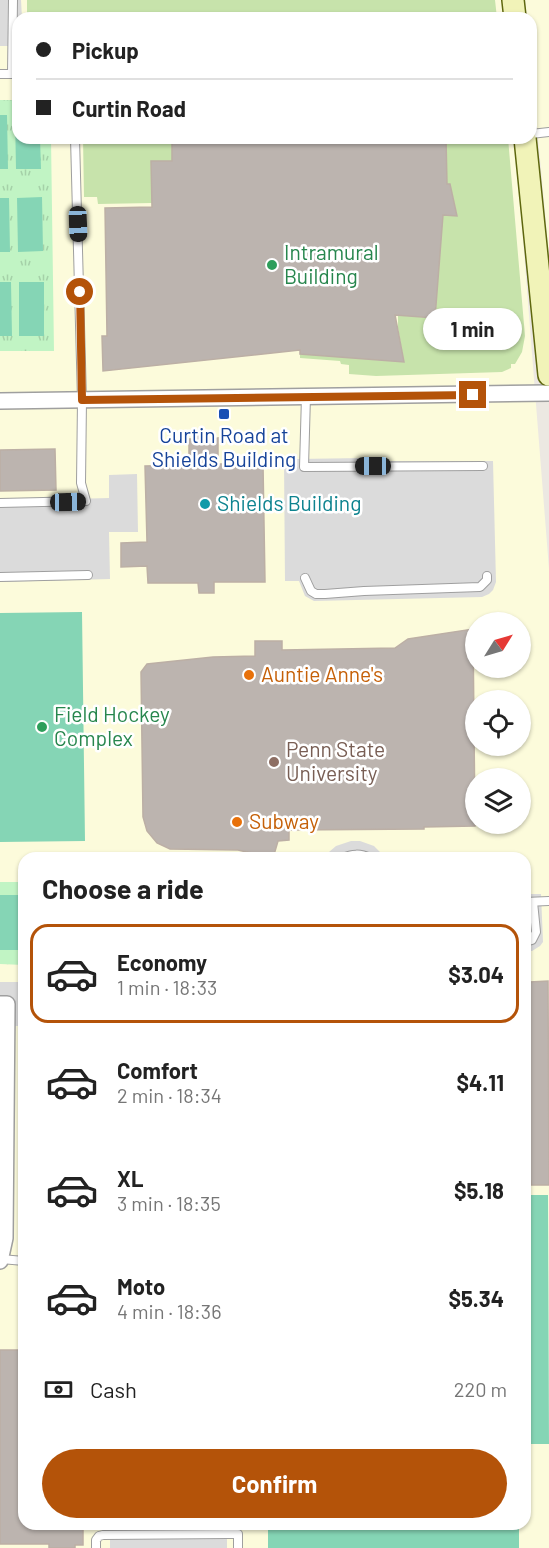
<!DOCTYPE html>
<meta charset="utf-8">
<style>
body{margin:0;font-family:Barlow,sans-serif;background:#f6f6f6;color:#222;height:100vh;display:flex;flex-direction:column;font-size:22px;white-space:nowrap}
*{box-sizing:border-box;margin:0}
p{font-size:20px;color:#767676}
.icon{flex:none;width:33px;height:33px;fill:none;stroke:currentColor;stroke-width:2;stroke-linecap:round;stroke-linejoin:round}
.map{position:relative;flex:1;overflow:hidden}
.sheet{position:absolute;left:18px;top:852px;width:513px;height:678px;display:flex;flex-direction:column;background:#fff;border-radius:18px;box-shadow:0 2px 4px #0004}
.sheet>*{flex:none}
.guide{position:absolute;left:12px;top:12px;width:525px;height:132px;border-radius:18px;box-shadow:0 2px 4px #0004;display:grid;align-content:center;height:132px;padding:0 24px;background:#fff}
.needle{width:39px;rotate:53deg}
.fabs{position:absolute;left:465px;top:612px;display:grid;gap:12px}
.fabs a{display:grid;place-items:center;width:66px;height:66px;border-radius:50%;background:#fff;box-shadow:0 2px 4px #0004;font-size:30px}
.end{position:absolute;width:27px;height:27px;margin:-14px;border:8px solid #b45309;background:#fff;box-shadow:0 0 0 3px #fff}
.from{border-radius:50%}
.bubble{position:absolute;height:42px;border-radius:21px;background:#fff;box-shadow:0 2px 4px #0004;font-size:20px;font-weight:700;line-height:42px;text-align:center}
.car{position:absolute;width:18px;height:36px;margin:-18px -9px;border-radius:8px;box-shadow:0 0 4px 2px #0007;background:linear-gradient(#222 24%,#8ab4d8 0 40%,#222 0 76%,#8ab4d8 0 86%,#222 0)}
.guide b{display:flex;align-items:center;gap:21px;height:57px;font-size:22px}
.guide b+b{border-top:2px solid #e0e0e0}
.guide i{width:15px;height:15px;background:#222}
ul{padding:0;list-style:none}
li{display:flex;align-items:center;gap:18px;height:99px;margin:0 12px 9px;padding:0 12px;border:3px solid transparent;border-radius:18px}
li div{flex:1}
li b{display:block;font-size:22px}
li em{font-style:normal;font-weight:700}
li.current{border-color:#b45309}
li>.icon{width:54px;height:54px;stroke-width:1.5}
h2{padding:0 24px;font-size:27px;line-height:72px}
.pay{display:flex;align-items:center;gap:15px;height:66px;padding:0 24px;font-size:22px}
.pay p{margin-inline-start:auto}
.button{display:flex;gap:12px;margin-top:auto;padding:12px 24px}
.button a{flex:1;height:69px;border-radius:36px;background:#b45309;color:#fff;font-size:24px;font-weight:700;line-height:69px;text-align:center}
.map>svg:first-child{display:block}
.education{fill:#fcfbdb;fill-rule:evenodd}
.grass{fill:#c7e3ab}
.park{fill:url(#park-tufts)}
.pitch{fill:#85d5b5}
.parking{fill:#dbdbdb}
.building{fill:#bcb4af;stroke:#bcafa5;stroke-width:1.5}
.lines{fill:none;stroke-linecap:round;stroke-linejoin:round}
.lane-casing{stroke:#9f9f9f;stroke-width:10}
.street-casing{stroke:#9f9f9f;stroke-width:18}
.secondary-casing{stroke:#5e670e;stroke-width:24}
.lane{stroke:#fff;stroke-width:8}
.street{stroke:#fff;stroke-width:15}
.secondary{stroke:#f1f3b8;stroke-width:21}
.route{stroke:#b45309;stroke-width:8}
.leisure-dot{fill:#2e9e5b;stroke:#fff;stroke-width:2}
.transit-dot{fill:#1a4fb4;stroke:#fff;stroke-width:2}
.culture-dot{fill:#0f9aa8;stroke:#fff;stroke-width:2}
.food-dot{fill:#e8710a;stroke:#fff;stroke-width:2}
.education-dot{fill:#8d6e63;stroke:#fff;stroke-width:2}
.labels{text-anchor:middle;stroke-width:5;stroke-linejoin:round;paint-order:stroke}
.leisure-label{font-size:21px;fill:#27864d;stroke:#fff;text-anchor:start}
.transit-label{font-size:21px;fill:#164399;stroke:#fff}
.culture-label{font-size:21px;fill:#0d838f;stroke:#fff;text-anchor:start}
.food-label{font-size:21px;fill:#c56008;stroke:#fff;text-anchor:start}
.education-label{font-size:21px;fill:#785e54;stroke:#fff;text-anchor:start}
</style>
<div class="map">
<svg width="549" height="1548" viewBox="0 0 549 1548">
<defs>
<pattern id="park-tufts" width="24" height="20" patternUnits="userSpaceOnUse" patternTransform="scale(1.5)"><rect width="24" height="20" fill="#c1f4c4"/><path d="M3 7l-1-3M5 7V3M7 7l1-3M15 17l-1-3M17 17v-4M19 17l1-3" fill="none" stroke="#a5d1a8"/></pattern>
</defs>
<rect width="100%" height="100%" fill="#ece8e2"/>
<!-- education -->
<path class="education" d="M0,0H502L504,18H18V138H515L549,569V1548H0ZM476,622H520V668H476ZM476,700H520V746H476ZM476,778H520V824H476ZM24,858H525V1524H24Z
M525,0H549V255L531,63V18H527Z"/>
<!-- grass -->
<path class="grass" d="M27,0H495L497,18H27Z
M83,138H172V161H151L152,203L98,204L97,197H84Z
M446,138H508L525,336L522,352L515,364H511V368L502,372L376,376L349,374V365L341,364L340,361L300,358V354L404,362L398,328V315L437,215H457L450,184H447Z"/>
<!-- park -->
<path class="park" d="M0,100H18V138H51L54,351H0Z
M0,882H24V965L0,964Z"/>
<!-- pitch -->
<path class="pitch" d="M0,115H7L8,169H0Z
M15,115H18V138H40L41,169H16Z
M42,197L43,251L18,252L17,198Z
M0,198H9L10,252H0Z
M0,282H11L12,336H0Z
M19,282H44V336H19Z
M82,612L85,841L0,842V613Z
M0,895H23L24,950H0Z
M525,1195H548L549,1444H525Z
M268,1524H519V1548H268Z"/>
<!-- parking -->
<path class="parking" d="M0,0H21L22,18H18V46H0Z
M365,458L388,461H493L496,582L493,590L489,594L482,597L314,601L305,596L299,581H285L284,462H293L296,459Z
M137,474L138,532H109L110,579L0,582V501L109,498V475Z
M351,841H360L374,846L386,858H322L336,846Z
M525,894H541L543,942L540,946L532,951H525Z
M0,982H24V1026H0Z
M110,1524H227V1548H110Z"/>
<!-- building -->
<path class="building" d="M172,138H446L447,184H450L457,216L443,215L435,318L395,315L404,362L300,354V350L103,371L102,336H107L105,208L152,207L151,161H172Z
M195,433H213V439L218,438V464H263L265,582H214V593H199L198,583H148L147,566L121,567V543L147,542L145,466L189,465V439H195Z
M55,449L56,490L0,491V450Z
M473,629L475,826L424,827V829L289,830V840L278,841L273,858L238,850L170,849L157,843L147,831L143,817L141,672L147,664L213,657L255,656V641H282V650L395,648L408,639Z
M548,981L549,1185H531V1181L525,1182V985H530V982Z
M0,1350H24V1524H83V1545H75V1548H49V1544H0Z"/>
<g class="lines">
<!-- lane casing -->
<g class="lane-casing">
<path id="lane" d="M0,74H12L13,0
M531,134L549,132
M306,396L304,467L483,466
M0,503L86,501L81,483L82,400L75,138
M0,577L88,575
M305,578L311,591L316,594H325L364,591L480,587L487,580V576
M342,858C352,854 360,853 370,858
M525,902L549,901
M525,942L532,940L536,932L533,902
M1,1259L24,1261
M96,1548V1540L99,1536L103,1535L227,1534H238V1548"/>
</g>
<!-- street casing -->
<g class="street-casing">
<path id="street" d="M0,401L549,393
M0,1004H7L5,1238L0,1261"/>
</g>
<!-- secondary casing -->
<g class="secondary-casing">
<path id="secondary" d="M513,0L515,18
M525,138L549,375"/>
</g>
<!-- lane -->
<use href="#lane" class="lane"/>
<!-- street -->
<use href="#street" class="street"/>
<!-- secondary -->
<use href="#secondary" class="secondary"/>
</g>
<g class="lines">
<!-- route -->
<path class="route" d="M80,292L82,400L473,395"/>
</g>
<!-- markers -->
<g class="leisure-dot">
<circle cx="272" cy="265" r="6"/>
<circle cx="42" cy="727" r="6"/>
</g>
<rect class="transit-dot" x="218" y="408" width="12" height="12" rx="3"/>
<circle class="culture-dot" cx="205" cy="504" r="6"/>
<g class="food-dot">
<circle cx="249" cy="675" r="6"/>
<circle cx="237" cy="822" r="6"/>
</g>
<circle class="education-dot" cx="274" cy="762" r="6"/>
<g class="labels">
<!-- leisure labels -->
<g class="leisure-label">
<text x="284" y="260">Intramural<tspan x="284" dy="24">Building</tspan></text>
<text x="54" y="722">Field Hockey<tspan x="54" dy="24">Complex</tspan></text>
</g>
<!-- transit labels -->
<g class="transit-label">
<text x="224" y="443">Curtin Road at<tspan x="224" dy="24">Shields Building</tspan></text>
</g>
<!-- culture labels -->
<g class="culture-label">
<text x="217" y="511">Shields Building</text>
</g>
<!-- food labels -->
<g class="food-label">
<text x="261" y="682">Auntie Anne's</text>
<text x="249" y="829">Subway</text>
</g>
<!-- education labels -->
<g class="education-label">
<text x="286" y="757">Penn State<tspan x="286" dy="24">University</tspan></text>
</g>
</g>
</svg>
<div class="fabs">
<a><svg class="needle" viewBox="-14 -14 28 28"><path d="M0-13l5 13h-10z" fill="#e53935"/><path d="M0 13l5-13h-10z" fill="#767676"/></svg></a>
<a><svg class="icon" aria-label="locate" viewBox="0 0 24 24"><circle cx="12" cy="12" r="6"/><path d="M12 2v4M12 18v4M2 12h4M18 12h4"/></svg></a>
<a><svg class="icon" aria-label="layers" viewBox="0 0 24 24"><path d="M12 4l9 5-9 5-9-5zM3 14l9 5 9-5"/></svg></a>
</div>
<i class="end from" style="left:80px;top:292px"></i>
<i class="end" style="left:473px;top:395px"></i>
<div class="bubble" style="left:423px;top:308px;width:99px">1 min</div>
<i class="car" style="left:78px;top:224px;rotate:178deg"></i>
<i class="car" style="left:373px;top:466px;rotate:270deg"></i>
<i class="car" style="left:68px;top:502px;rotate:89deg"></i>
<div class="guide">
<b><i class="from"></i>Pickup</b>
<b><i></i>Curtin Road</b>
</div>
<section class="sheet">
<h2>Choose a ride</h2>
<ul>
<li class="current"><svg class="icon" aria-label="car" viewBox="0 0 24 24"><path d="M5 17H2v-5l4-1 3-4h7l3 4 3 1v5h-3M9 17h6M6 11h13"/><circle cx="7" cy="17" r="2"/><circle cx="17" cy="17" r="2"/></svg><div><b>Economy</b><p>1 min · 18:33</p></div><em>$3.04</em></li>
<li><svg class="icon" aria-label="car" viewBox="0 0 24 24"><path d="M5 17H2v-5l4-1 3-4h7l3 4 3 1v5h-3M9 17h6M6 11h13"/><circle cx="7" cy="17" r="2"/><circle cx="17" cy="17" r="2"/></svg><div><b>Comfort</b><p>2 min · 18:34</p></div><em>$4.11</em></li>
<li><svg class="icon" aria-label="car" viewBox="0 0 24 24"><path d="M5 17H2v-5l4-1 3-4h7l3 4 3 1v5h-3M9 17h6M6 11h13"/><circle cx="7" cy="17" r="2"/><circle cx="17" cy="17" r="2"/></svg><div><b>XL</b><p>3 min · 18:35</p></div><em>$5.18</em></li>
<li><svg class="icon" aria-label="car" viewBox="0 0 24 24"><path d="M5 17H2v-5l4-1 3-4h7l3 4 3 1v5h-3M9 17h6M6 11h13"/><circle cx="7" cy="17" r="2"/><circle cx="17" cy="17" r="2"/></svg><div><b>Moto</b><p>4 min · 18:36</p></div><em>$5.34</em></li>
</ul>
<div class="pay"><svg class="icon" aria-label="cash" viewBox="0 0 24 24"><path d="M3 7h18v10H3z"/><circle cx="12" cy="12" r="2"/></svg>Cash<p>220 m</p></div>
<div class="button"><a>Confirm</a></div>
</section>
</div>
